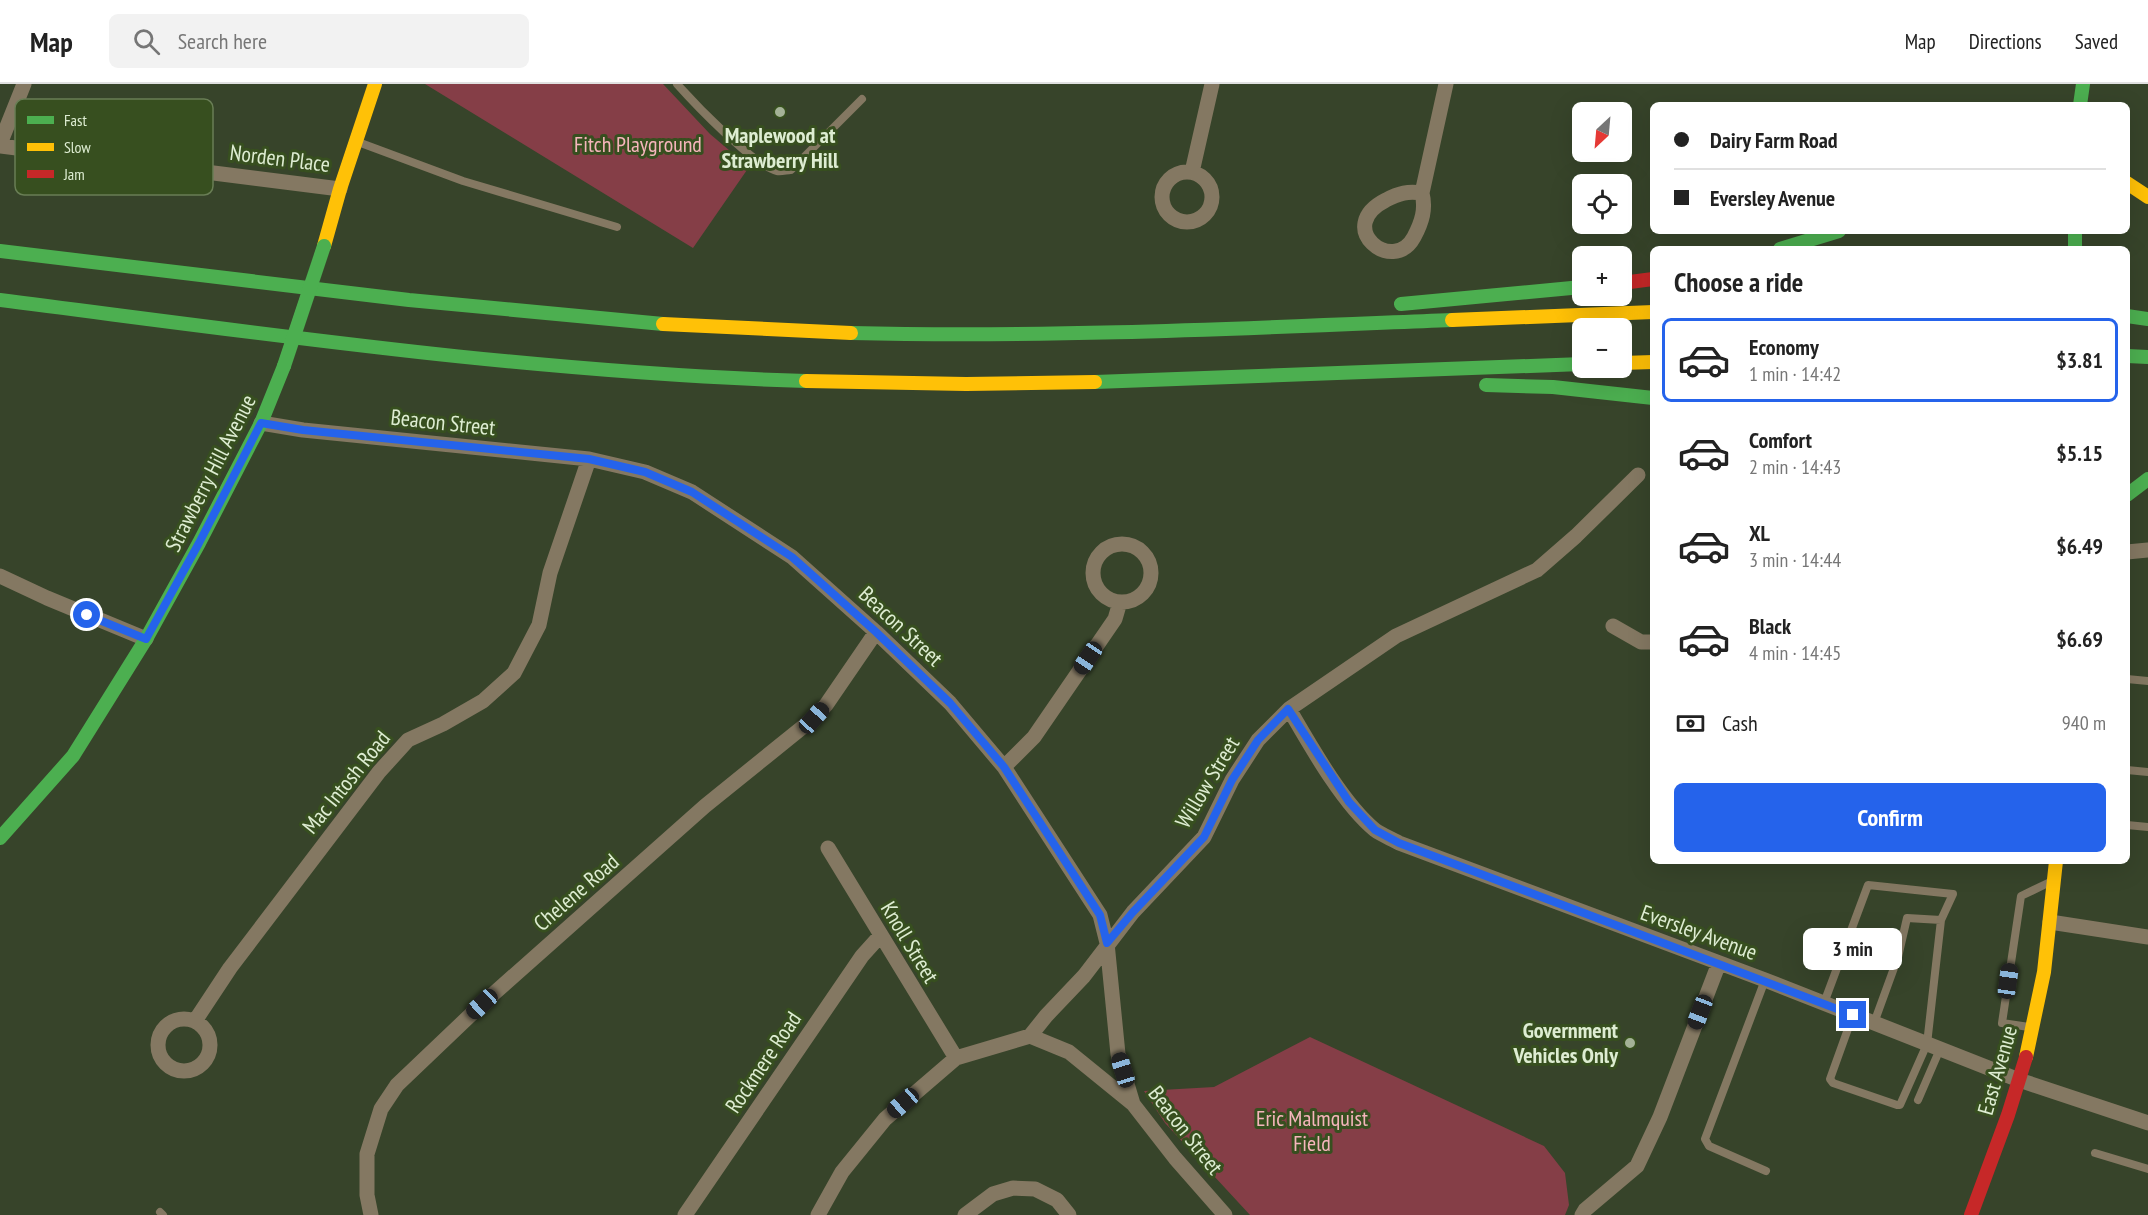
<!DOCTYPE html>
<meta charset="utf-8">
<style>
body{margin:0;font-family:"PT Sans Narrow",sans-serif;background:#f2f2f2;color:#222;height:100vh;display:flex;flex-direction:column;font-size:22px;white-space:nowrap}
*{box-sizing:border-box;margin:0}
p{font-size:20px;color:#767676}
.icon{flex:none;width:33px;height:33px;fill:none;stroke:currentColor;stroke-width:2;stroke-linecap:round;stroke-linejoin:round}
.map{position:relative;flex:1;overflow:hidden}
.drawer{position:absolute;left:1650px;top:162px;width:480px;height:618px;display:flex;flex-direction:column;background:#fff;border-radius:9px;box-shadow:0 6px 24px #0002}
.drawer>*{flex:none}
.guide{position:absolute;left:1650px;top:18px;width:480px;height:132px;border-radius:9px;box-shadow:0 6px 24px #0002;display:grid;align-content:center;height:132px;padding:0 24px;background:#fff}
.needle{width:39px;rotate:206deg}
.fabs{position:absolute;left:1572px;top:18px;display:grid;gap:12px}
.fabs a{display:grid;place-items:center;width:60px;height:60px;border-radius:9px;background:#fff;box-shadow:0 6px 24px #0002;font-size:30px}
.end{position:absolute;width:27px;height:27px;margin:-14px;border:8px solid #2563eb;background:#fff;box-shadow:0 0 0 3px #fff}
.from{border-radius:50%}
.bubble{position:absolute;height:42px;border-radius:9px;background:#fff;box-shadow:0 6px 24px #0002;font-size:20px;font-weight:800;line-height:42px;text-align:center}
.car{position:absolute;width:18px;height:36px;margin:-18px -9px;border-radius:8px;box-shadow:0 0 4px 2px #0007;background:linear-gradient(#222 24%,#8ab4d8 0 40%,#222 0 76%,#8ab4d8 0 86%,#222 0)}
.guide b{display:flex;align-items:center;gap:21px;height:57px;font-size:22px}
.guide b+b{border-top:2px solid #e0e0e0}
.guide i{width:15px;height:15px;background:#222}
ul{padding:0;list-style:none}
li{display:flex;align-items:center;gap:18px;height:84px;margin:0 12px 9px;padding:0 12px;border:3px solid transparent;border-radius:9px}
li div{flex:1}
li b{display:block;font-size:22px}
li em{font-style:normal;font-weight:800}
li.active{border-color:#2563eb}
li>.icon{width:54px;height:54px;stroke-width:1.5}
h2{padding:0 24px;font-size:27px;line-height:72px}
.pay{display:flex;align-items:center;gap:15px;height:66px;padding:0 24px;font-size:22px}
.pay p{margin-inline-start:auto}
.button{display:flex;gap:12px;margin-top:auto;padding:12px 24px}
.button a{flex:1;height:69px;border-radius:9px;background:#2563eb;color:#fff;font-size:24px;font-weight:800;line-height:69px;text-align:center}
header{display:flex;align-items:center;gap:36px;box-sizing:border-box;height:84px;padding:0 30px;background:#fff;border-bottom:2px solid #e0e0e0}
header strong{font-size:28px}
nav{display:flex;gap:33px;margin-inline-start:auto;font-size:21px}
.search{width:420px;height:54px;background:#f2f2f2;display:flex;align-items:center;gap:15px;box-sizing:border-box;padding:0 21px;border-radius:9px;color:#767676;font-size:22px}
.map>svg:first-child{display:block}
.green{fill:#853e47}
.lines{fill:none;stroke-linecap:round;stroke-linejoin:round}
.lane{stroke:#847862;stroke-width:8}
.street{stroke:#847862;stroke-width:15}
.fast{stroke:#4caf50;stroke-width:14}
.slow{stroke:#ffc107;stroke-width:14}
.jam{stroke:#c62828;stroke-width:14}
.fast-bridge{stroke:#4caf50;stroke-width:14}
.route{stroke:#2563eb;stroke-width:8}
.poi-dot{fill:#a4b297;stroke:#374f1f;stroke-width:2}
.labels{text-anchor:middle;stroke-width:6;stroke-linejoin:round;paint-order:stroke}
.poi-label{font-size:22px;font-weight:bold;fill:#deedd2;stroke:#374f1f}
.park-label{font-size:22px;fill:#f6b5bc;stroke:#374f1f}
.street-label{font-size:22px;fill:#deedd2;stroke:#374f1f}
.key{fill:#374f1f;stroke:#697e55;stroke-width:1.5}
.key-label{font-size:16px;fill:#deedd2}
</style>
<header>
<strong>Map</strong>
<div class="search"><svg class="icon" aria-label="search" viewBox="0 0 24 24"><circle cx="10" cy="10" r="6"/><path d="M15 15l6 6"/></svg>Search here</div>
<nav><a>Map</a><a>Directions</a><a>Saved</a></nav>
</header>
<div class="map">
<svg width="2148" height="1131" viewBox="0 0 2148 1131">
<rect width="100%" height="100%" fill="#37442a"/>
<!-- green -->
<path class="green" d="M425,0H663L710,50L749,83L693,164Z
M1310,953L1544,1062L1565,1089L1569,1121L1565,1131H1250L1165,1039L1144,1007L1214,1003Z"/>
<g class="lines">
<!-- lane -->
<path class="lane" d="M677,0C694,19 754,82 777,87C781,88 787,86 791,86L862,15
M358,58L463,97L617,143
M2127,595L2148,597
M2127,686L2148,688
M2127,741L2148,743
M1765,896L1705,1055L1709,1062L1766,1087
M1824,919L1868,801L1953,810L1941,836
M1853,931L1830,995L1833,999L1897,1021H1900L1927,960L1941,836L1907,834L1898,873L1874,939
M2029,943L2002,939L2021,812L2048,799
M1918,1016L1940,965
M2095,1069L2148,1085
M160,1128L163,1131"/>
<!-- street -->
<path class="street" d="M0,60L24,0
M0,62L340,105
M1162 113a25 25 0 1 1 50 0a25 25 0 1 1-50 0Z
M1192,88L1212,0
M1422,109C1408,107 1399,109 1386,116C1333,143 1393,192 1414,153C1422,138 1426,125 1422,109L1446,0
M261,339L303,346L589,375L645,388L692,408L792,473L876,548L950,619L1004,683L1100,831L1107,859L1118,970L1133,1020L1175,1074L1225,1131
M1093 489a29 29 0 1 1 58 0a29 29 0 1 1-58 0Z
M2127,468L2148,466
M0,492L47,514L146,555
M1613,542L1641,558H1653
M1289,625C1310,661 1343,720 1375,746C1382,751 1392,755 1399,759L1765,896L2019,996L2148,1039
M1004,683L1034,653L1115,535L1120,518
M828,764L956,974
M2050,838L2148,853
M158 961a26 26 0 1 1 52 0a26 26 0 1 1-52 0Z
M195,937L230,884L379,688L408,656L443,640L483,617L514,589L539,541L550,489L589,375
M1030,952L1069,968L1133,1020
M371,1131L367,1111V1070L381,1025L397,1001L482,920L705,722L814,634L826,621L876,548
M685,1131L862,872L880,852
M818,1131L842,1088L885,1035L956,974L1030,952L1046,932L1084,892L1133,828L1204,753L1232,696L1258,656L1289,625L1396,552L1537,486L1576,452L1638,391
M965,1131L993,1110L1013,1104L1035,1105L1057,1116L1069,1131
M1582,1131L1585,1126L1637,1082L1660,1033L1719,879"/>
<!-- fast -->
<path class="fast" d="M2080,21L2083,0
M2075,147V165
M1780,165L1839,147
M0,167L409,216L663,240
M0,216C268,250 535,289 806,297
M1401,220L1582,203
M2127,232L2148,235
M851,249C1051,254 1252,244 1452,236
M2127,272L2148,273
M1095,298L1582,280
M1486,301L1553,303L1653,314
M2127,411L2148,395
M0,754L73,672L146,555L199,459L261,339L284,282"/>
<!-- slow -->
<path class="slow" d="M2127,99L2148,113
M324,162L340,105L375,0
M1452,236L1653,228
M663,240L851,249
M1622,279L1653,278
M806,297L966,300L1095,298
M2026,973L2044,888L2056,777"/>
<!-- jam -->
<path class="jam" d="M1622,199L1653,195
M1971,1131L2008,1031L2026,973"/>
<!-- fast-bridge -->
<path class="fast-bridge" d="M284,282L324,162"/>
</g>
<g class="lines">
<!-- route -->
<path class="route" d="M87,531L146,555L199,459L261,339L303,346L589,375L645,388L692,408L792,473L876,548L950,619L1004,683L1100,831L1107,859L1133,828L1204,753L1232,696L1258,656L1288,625L1349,718L1375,746L1399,759L1853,931"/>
</g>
<!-- markers -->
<g class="poi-dot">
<circle cx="780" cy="28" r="6"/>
<circle cx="1630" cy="959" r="6"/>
</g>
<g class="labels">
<!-- poi labels -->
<g class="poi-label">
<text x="780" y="59">Maplewood at<tspan x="780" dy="25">Strawberry Hill</tspan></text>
<text x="1618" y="954" text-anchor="end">Government<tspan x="1618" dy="25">Vehicles Only</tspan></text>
</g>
<!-- park labels -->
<g class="park-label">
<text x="638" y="68">Fitch Playground</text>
<text x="1312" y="1042">Eric Malmquist<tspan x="1312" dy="25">Field</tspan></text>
</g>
<!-- street labels -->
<g class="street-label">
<text transform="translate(280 74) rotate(7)" y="8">Norden Place</text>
<text transform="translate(443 338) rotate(6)" y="8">Beacon Street</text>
<text transform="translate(210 389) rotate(-63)" y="8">Strawberry Hill Avenue</text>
<text transform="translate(901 542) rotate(43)" y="8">Beacon Street</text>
<text transform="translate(346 698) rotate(-51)" y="8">Mac Intosh Road</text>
<text transform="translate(1207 698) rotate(-59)" y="8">Willow Street</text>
<text transform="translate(576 808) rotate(-41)" y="8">Chelene Road</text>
<text transform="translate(1699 848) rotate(20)" y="8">Eversley Avenue</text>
<text transform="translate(910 858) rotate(59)" y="8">Knoll Street</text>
<text transform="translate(763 978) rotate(-56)" y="8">Rockmere Road</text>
<text transform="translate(1997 986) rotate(-74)" y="8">East Avenue</text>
<text transform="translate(1186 1046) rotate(52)" y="8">Beacon Street</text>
</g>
</g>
<!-- legend -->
<rect x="15" y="15" width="198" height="96" rx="9" class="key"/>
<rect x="27" y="32" width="27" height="8" fill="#4caf50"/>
<rect x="27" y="59" width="27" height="8" fill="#ffc107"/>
<rect x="27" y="86" width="27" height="8" fill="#c62828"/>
<g class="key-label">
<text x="64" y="42">Fast</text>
<text x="64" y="69">Slow</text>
<text x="64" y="96">Jam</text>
</g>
</svg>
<div class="fabs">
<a><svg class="needle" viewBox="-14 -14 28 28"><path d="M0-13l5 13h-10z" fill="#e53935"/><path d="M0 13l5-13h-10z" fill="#767676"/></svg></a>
<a><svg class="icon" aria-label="locate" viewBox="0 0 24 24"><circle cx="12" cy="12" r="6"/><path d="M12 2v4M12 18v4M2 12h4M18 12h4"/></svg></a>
<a>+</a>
<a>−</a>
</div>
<i class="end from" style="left:87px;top:531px"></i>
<i class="end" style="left:1853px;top:931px"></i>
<div class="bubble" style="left:1803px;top:844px;width:99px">3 min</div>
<i class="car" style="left:1088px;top:574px;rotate:214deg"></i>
<i class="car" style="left:814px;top:634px;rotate:42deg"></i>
<i class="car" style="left:2008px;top:897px;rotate:8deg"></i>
<i class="car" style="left:482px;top:920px;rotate:227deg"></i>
<i class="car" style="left:1700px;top:928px;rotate:201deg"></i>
<i class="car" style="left:1123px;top:986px;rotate:343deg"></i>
<i class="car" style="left:903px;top:1019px;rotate:229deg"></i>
<div class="guide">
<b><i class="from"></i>Dairy Farm Road</b>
<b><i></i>Eversley Avenue</b>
</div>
<section class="drawer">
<h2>Choose a ride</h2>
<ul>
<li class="active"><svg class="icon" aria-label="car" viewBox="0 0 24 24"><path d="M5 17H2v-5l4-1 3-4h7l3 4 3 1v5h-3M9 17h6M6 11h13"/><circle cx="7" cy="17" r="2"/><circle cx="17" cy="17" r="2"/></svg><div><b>Economy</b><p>1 min · 14:42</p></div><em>$3.81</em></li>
<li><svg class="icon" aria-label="car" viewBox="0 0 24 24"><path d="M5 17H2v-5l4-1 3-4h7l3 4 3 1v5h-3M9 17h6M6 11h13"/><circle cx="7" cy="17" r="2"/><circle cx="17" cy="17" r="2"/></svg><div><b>Comfort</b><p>2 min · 14:43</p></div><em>$5.15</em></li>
<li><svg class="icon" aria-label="car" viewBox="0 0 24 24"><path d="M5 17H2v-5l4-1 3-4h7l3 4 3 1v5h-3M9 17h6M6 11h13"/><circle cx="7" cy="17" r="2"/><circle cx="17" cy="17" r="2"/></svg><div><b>XL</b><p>3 min · 14:44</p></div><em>$6.49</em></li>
<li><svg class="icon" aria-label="car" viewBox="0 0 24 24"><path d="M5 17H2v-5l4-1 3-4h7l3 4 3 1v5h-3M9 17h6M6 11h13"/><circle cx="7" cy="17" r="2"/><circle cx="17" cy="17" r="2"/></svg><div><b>Black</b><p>4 min · 14:45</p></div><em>$6.69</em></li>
</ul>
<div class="pay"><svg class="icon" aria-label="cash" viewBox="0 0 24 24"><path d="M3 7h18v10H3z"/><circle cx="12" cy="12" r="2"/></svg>Cash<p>940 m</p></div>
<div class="button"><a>Confirm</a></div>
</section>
</div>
